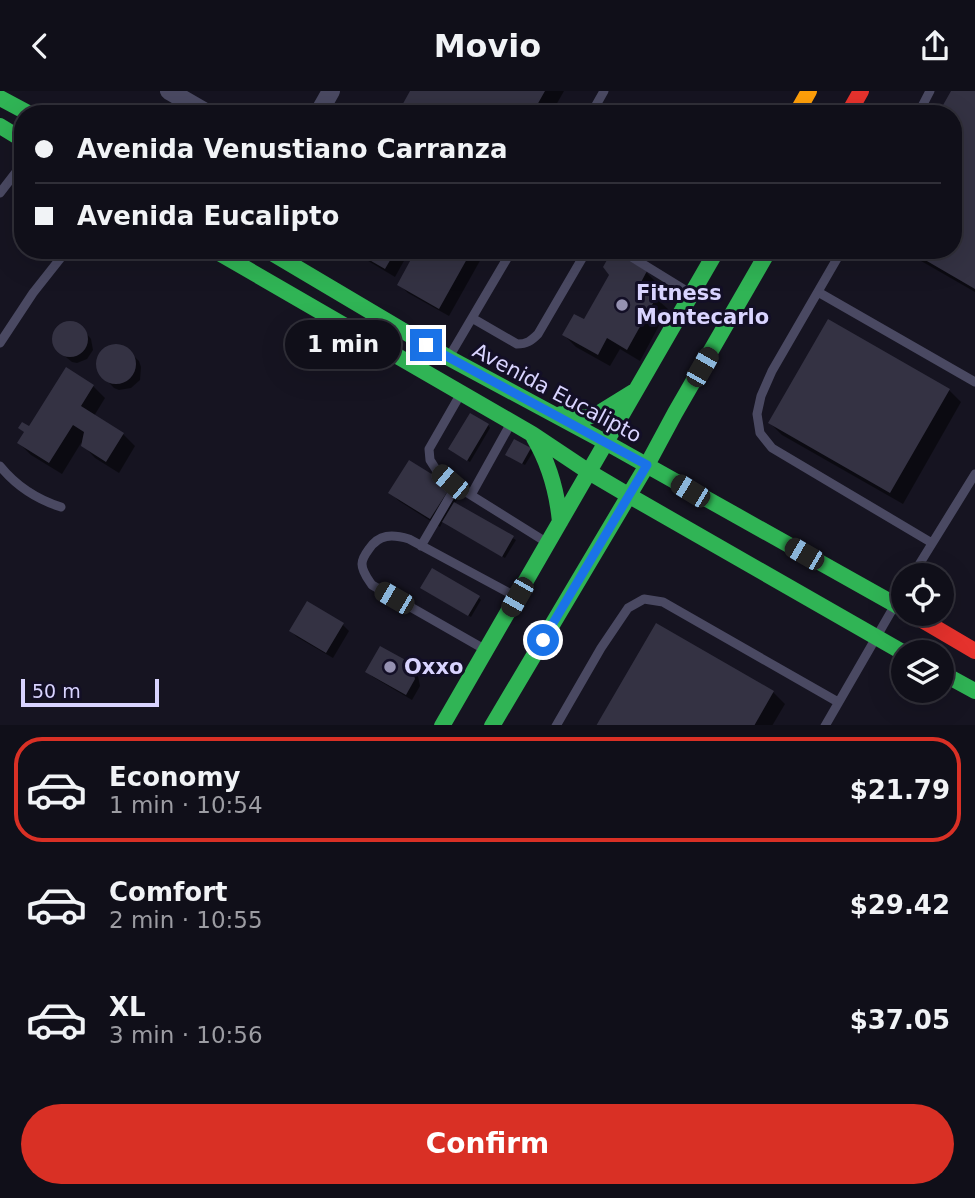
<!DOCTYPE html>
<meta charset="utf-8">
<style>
body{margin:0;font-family:"DejaVu Sans",sans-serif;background:#191822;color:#f1f3f6;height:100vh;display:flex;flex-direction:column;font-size:26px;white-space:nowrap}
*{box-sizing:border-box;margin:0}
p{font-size:23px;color:#9c9ca2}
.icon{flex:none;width:38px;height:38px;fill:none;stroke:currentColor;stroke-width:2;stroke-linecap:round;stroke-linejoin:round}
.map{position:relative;height:634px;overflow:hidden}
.details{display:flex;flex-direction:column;background:#100f19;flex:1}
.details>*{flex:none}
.guide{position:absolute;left:14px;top:14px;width:948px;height:154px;border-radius:28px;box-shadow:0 7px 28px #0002,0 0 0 2px #302f38;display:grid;align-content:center;height:154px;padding:0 21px;background:#100f19}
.controls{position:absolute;left:891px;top:472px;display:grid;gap:14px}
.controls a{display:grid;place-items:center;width:63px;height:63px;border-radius:50%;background:#100f19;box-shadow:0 7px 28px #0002,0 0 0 2px #302f38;font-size:35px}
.scale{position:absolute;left:21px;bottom:18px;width:138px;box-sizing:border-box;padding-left:7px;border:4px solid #d9d4ff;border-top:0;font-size:19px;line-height:24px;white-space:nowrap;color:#d9d4ff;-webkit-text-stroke:5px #130f26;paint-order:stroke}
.end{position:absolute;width:32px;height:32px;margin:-16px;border:9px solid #1a73e8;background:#fff;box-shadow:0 0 0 4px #fff}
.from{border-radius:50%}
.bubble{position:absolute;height:49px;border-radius:24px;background:#100f19;box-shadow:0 7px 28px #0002,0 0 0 2px #302f38;font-size:23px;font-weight:600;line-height:49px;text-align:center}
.car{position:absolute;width:21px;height:42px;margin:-21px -10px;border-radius:9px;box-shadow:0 0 5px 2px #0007;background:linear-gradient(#222 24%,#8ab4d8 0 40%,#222 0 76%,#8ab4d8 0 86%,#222 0)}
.guide b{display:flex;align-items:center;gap:24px;height:66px;font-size:26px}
.guide b+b{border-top:2px solid #302f38}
.guide i{width:18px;height:18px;background:#f1f3f6}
ul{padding:12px 0 0;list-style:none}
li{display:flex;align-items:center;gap:21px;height:105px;margin:0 14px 10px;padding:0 7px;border:4px solid transparent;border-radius:28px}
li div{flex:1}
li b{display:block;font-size:26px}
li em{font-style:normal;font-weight:600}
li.active{border-color:#d93025}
li>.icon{width:63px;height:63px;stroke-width:1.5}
.button{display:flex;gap:14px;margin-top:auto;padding:14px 21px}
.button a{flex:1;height:80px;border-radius:42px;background:#d93025;color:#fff;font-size:28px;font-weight:600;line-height:80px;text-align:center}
header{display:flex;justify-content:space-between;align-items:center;height:91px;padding:0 21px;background:#100f19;font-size:32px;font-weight:600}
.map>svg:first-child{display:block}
.shadow{fill:#0007}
.building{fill:#343243}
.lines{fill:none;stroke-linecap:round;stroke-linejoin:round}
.lane{stroke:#4a4962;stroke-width:9}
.street{stroke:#4a4962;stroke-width:18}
.fast{stroke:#30b455;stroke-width:16}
.slow{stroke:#ff9f0a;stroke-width:16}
.jam{stroke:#e5322d;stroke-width:16}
.route{stroke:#1a73e8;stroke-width:9}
.poi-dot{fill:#9591b1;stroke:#130f26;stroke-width:2.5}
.labels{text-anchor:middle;stroke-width:6;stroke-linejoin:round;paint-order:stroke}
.poi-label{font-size:21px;font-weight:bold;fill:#d9d4ff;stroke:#130f26;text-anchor:start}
.street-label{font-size:21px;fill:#d9d4ff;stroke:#130f26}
</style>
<header><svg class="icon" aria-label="back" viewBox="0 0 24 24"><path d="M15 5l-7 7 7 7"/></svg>Movio<svg class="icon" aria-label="share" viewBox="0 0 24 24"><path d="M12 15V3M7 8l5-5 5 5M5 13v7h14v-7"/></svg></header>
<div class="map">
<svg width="975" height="635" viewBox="0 0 975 635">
<rect width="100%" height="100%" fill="#161421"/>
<!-- shadow -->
<path class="shadow" d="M412,0H564L551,23H408L402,17Z
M953,0H975V201L902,159H954Z
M350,159H410L395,186Z
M418,159H486L449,225L408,202L399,193Z
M646,181L658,193L652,204L668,218L640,270L620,258L610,275L576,256L564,244L585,231Z
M71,232L82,237L91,248L93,259L87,268L77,272L72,271L56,258L53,248L54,243L60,234Z
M115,255L127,259L139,270L141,276L140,289L131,297L119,299L114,297L99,281L98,269L100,264L104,259Z
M93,295L105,307L94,325L123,343L135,355L119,382L95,367L81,352L62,383L31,364L19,352L29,337Z
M949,299L961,311L903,413L782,344L770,332Z
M488,334L490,337L470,371L453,361Z
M530,358L533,361L525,374L510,366Z
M450,397L459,406L454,413L516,449L505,467L447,434L443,430L440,436L399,410L390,401Z
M425,499L479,507L481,509L471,526Z
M307,513L343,534L349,540L333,567L297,546L291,540Z
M410,574L417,580L420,595L412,609L373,586L367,580Z
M773,601L785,613L772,635H598Z"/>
<!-- building -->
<path class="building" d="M410,0H545L532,23H486L470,14L464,23H409L400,18Z
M951,0H975V198L908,159H954V23H938Z
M352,159H396L385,178Z
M416,159H472L439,218L397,194Z
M612,160L647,180L639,195L657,205L627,259L607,247L598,264L562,244L574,223L584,228L609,184L603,176Z
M828,228L950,298L890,402L768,332Z
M52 248a18 18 0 1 1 36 0a18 18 0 1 1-36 0Z
M96 273a20 20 0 1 1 40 0a20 20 0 1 1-40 0Z
M66,276L94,294L81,315L124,342L106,371L81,355L84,341L73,334L49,372L17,352L24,341L18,337L22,331L29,335Z
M470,322L489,333L467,370L448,358Z
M514,348L531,357L522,373L505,364Z
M409,369L451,395L430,428L388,402Z
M454,411L514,445L502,466L442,431Z
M432,477L480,505L468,525L420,497Z
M307,510L344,532L326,562L289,540Z
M656,532L774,600L754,635H596Z
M380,555L411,572L415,588L406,604L365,581Z"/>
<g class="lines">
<!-- lane -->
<path class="lane" d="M591,23L604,0
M918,23L930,0
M0,102L23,72
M620,159L690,202
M842,159L772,280L761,305L757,323L760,342L772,357L932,452
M818,201L975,291
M472,227L517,253C527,253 531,250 538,243L587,159
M0,252L33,202L67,159
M449,266L512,159
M460,304L429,358L430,369L437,380L450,391L546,451
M0,375C17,396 36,408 61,416
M471,404L511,332
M421,455L456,395
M912,485L975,383
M484,558L372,494C368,488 362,481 362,473C362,468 366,462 369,458C379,443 392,443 409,448L515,505
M556,635L601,557L628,517L644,508L663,511L838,611
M825,635L903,500"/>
<!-- street -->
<path class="street" d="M169,0L209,23
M318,23L331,0"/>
<!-- fast -->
<path class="fast" d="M0,7L30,23
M0,35L23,49
M214,159L532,343L589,381L628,404L904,562
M267,159L449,267L607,352L903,518
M561,323L585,327L599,322L633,301
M534,347C550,374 557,400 560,431
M942,582L975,600
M442,635L717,159
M492,635L647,374L675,322L769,159"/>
<!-- slow -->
<path class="slow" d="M796,23L809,0"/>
<!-- jam -->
<path class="jam" d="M848,23L861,0
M912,523L975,560"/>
</g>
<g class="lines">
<!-- route -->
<path class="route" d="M426,254L647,374L543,549"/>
</g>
<!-- markers -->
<g class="poi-dot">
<circle cx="622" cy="214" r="7"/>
<circle cx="390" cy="576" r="7"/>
</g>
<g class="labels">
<!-- poi labels -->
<g class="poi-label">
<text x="636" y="209">Fitness<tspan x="636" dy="24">Montecarlo</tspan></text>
<text x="404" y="583">Oxxo</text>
</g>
<!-- street labels -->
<g class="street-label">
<text transform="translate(557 302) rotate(28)" y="7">Avenida Eucalipto</text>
</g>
</g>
</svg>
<div class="controls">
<a><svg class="icon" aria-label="locate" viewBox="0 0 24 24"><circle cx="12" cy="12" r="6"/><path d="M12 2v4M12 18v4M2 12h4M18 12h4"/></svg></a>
<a><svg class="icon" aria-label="layers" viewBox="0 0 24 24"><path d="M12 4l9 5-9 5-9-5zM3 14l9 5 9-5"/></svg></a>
</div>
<div class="scale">50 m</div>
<i class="end from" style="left:543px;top:549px"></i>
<i class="end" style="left:426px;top:254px"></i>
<div class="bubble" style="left:285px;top:229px;width:116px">1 min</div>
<i class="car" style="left:702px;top:276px;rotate:30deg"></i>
<i class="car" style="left:450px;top:391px;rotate:310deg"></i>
<i class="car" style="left:690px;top:400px;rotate:301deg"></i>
<i class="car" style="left:804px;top:463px;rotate:300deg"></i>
<i class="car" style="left:517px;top:506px;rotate:210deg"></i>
<i class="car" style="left:394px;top:507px;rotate:300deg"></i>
<div class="guide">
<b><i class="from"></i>Avenida Venustiano Carranza</b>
<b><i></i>Avenida Eucalipto</b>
</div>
</div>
<section class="details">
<ul>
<li class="active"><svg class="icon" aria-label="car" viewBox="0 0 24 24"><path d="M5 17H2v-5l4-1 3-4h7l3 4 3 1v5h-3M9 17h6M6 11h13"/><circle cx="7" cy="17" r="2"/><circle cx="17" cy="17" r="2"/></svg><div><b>Economy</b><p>1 min · 10:54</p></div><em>$21.79</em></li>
<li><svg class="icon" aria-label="car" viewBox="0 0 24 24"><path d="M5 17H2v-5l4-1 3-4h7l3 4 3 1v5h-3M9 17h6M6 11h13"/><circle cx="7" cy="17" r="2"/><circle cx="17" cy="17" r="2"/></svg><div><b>Comfort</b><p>2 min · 10:55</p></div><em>$29.42</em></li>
<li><svg class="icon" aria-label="car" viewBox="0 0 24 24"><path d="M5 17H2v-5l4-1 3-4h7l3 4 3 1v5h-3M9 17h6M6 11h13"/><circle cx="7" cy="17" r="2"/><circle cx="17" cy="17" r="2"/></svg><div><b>XL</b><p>3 min · 10:56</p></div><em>$37.05</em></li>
</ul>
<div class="button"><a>Confirm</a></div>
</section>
